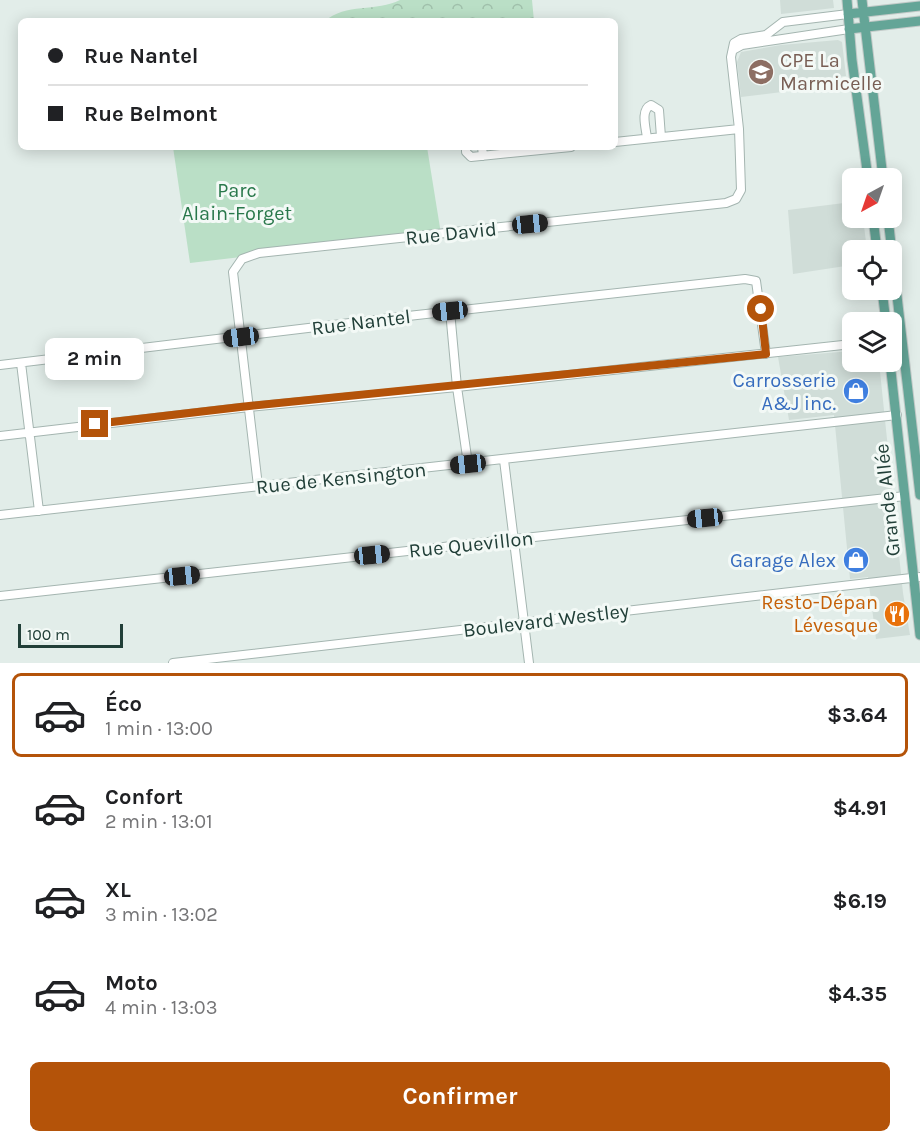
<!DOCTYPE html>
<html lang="fr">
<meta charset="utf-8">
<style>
body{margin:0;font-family:Karla,sans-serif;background:#f6f6f6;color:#202124;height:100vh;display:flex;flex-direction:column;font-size:22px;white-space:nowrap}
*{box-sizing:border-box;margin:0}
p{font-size:20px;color:#757577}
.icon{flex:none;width:33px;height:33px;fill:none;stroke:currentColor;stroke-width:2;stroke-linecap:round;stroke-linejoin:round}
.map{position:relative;height:663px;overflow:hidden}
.side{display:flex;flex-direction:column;background:#fff;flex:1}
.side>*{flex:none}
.hud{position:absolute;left:18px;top:18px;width:600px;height:132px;border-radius:9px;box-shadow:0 3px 15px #0003;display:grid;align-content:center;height:132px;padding:0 30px;background:#fff}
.needle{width:39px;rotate:220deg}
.controls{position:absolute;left:842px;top:168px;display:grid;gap:12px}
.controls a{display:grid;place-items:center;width:60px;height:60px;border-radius:9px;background:#fff;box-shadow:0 3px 15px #0003;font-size:30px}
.scale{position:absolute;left:18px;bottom:15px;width:105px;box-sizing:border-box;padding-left:6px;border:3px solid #213f38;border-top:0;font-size:16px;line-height:21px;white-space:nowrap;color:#213f38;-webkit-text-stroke:4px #f3f9f6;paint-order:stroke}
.end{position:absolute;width:27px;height:27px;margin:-14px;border:8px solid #b45309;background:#fff;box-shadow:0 0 0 3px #fff}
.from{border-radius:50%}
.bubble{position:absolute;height:42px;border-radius:9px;background:#fff;box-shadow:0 3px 15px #0003;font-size:20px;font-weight:700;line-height:42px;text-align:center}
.car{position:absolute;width:18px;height:36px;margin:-18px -9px;border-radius:8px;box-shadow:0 0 4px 2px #0007;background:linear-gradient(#222 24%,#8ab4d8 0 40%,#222 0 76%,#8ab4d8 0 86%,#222 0)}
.hud b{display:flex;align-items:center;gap:21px;height:57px;font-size:22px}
.hud b+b{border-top:2px solid #e0e0e0}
.hud i{width:15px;height:15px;background:#202124}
ul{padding:10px 0 0;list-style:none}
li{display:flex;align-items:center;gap:18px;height:84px;margin:0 12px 9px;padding:0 18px;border:3px solid transparent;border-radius:9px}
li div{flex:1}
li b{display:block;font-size:22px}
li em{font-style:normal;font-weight:700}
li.current{border-color:#b45309}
li>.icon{width:54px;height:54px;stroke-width:1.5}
.action{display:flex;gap:12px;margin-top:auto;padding:12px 30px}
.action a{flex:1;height:69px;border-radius:9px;background:#b45309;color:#fff;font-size:24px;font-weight:700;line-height:69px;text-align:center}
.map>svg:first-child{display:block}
.built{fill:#d0ddd8}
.forest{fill:url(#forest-crowns)}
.park{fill:#badfc6}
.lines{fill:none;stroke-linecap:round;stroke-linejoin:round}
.minor-casing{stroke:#a4b5b0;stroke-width:10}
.major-casing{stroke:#c1c9c7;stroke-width:11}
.minor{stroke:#fff;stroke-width:8}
.major{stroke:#64a597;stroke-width:9}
.route{stroke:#b45309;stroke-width:8}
.labels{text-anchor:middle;stroke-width:6;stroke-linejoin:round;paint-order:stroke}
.education-label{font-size:20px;fill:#785e54;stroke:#f3f9f6;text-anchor:start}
.park-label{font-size:20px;fill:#29784b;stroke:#f3f9f6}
.street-label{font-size:20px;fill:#213f38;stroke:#f3f9f6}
.shop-label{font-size:20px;fill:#366cbe;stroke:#f3f9f6;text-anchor:end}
.food-label{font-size:20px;fill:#c56008;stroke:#f3f9f6;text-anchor:end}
</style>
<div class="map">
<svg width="920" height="663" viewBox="0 0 920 663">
<defs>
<pattern id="forest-crowns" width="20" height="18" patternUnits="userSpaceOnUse" patternTransform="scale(1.5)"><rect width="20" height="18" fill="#badfc6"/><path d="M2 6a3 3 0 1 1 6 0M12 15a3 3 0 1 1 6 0" fill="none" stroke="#a0c0ab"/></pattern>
</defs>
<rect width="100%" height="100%" fill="#e2ede9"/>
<!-- built -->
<path class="built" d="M780,0H833L834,8L781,14Z
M838,40L842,42L846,76L782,83V92L741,97L737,62L741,52L781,45Z
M852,202V218H863L867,250H852V265L793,274L788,210Z
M852,351V362H879L903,593L910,635L876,639L868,577L850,579L834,415L789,420L778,357Z"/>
<!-- forest -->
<path class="forest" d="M400,0H532L534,21H325C345,3 377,12 400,0Z"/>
<!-- park -->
<path class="park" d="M173,147H427L441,234L190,263Z"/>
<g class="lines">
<!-- minor casing -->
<g class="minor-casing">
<path id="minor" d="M733,50L742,45L849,29
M647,138C646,128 640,110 651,105L659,110L661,137
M615,142L739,129
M466,147V152L471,157L571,147
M482,147L483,156
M450,311L457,387L468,464
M21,363L39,511
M0,365L408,316L745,279L756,281L766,354
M0,436L249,407L457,387L852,344
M504,460L529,663
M258,486L233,272L242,259L259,253L726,203L736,199L741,190L739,129L731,57L734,43L741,39L766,35L783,22L848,14
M0,515L897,415
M0,596L905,496
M173,663L920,577"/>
</g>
<!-- major casing -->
<g class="major-casing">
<path id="major" d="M847,0L852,60L868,178
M862,0L883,178
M848,14L920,6
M849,29L920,21
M873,218L877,250
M888,218L920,495
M882,290L886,322
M890,362L920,635"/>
</g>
<!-- minor -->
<use href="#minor" class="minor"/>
<!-- major -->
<use href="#major" class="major"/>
</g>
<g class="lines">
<!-- route -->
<path class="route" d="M95,424L249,406L766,354L761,309"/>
</g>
<!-- icons -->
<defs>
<g id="school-disc" transform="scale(1.35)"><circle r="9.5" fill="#8d6e63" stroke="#f3f9f6"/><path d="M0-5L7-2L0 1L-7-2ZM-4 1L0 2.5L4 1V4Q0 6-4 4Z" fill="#fff"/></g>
<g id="shop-disc" transform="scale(1.35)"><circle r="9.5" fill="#3f7fe0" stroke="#f3f9f6"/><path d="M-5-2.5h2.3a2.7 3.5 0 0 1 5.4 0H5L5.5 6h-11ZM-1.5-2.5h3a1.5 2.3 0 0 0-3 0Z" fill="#fff"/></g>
<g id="restaurant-disc" transform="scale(1.35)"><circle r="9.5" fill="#e8710a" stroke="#f3f9f6"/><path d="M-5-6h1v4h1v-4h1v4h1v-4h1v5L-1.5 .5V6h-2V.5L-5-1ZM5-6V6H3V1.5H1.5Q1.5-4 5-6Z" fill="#fff"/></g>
</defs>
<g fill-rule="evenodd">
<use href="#school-disc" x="761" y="72"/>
<use href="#shop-disc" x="856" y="391"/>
<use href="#shop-disc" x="856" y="560"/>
<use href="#restaurant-disc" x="897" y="614"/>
</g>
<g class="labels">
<!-- education labels -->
<g class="education-label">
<text x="780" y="67">CPE La<tspan x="780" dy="23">Marmicelle</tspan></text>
</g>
<!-- park labels -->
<g class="park-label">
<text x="237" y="197">Parc<tspan x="237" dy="23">Alain-Forget</tspan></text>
</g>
<!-- street labels -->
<g class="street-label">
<text transform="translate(451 233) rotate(-6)" y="7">Rue David</text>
<text transform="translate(361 322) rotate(-7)" y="7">Rue Nantel</text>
<text transform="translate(341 478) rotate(-6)" y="7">Rue de Kensington</text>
<text transform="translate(887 500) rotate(-96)" y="7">Grande Allée</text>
<text transform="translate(471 544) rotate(-6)" y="7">Rue Quevillon</text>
<text transform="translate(546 620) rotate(-7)" y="7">Boulevard Westley</text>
</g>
<!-- shop labels -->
<g class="shop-label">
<text x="836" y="387">Carrosserie<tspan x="836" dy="23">A&amp;J inc.</tspan></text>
<text x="836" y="567">Garage Alex</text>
</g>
<!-- food labels -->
<g class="food-label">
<text x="878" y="609">Resto-Dépan<tspan x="878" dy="23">Lévesque</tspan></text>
</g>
</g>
</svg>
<div class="controls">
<a><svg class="needle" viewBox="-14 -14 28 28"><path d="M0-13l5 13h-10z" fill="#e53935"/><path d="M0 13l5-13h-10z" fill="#757577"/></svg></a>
<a><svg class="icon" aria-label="locate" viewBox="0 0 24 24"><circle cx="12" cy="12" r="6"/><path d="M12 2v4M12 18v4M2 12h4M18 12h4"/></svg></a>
<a><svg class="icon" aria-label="layers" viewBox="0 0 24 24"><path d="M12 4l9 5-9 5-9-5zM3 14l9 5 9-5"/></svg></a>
</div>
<div class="scale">100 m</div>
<i class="end from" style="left:761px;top:309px"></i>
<i class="end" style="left:95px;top:424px"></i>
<div class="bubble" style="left:45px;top:338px;width:99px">2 min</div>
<i class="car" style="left:530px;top:224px;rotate:84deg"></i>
<i class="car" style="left:450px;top:311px;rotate:264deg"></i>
<i class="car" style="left:241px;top:337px;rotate:263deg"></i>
<i class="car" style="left:468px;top:464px;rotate:264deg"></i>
<i class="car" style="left:705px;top:518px;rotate:264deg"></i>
<i class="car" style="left:372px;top:555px;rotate:84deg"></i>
<i class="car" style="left:182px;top:576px;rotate:84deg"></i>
<div class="hud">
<b><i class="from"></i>Rue Nantel</b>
<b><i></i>Rue Belmont</b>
</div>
</div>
<section class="side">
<ul>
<li class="current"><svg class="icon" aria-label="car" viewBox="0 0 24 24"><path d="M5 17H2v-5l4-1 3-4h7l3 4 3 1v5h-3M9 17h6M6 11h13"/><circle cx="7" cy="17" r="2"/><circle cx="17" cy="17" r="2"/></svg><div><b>Éco</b><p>1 min · 13:00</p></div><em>$3.64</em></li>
<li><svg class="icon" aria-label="car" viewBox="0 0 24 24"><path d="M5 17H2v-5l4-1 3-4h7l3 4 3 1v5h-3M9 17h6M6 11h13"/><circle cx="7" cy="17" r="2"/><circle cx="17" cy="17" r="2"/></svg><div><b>Confort</b><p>2 min · 13:01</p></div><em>$4.91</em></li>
<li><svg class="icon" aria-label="car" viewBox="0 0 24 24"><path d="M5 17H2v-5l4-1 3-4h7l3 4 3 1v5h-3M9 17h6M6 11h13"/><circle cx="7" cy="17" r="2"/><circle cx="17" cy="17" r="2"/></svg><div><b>XL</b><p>3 min · 13:02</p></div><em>$6.19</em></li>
<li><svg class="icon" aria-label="car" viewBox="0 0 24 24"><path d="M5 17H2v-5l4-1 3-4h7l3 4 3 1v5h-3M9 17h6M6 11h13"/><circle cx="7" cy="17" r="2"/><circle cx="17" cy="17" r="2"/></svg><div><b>Moto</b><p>4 min · 13:03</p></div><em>$4.35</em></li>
</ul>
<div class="action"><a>Confirmer</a></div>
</section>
